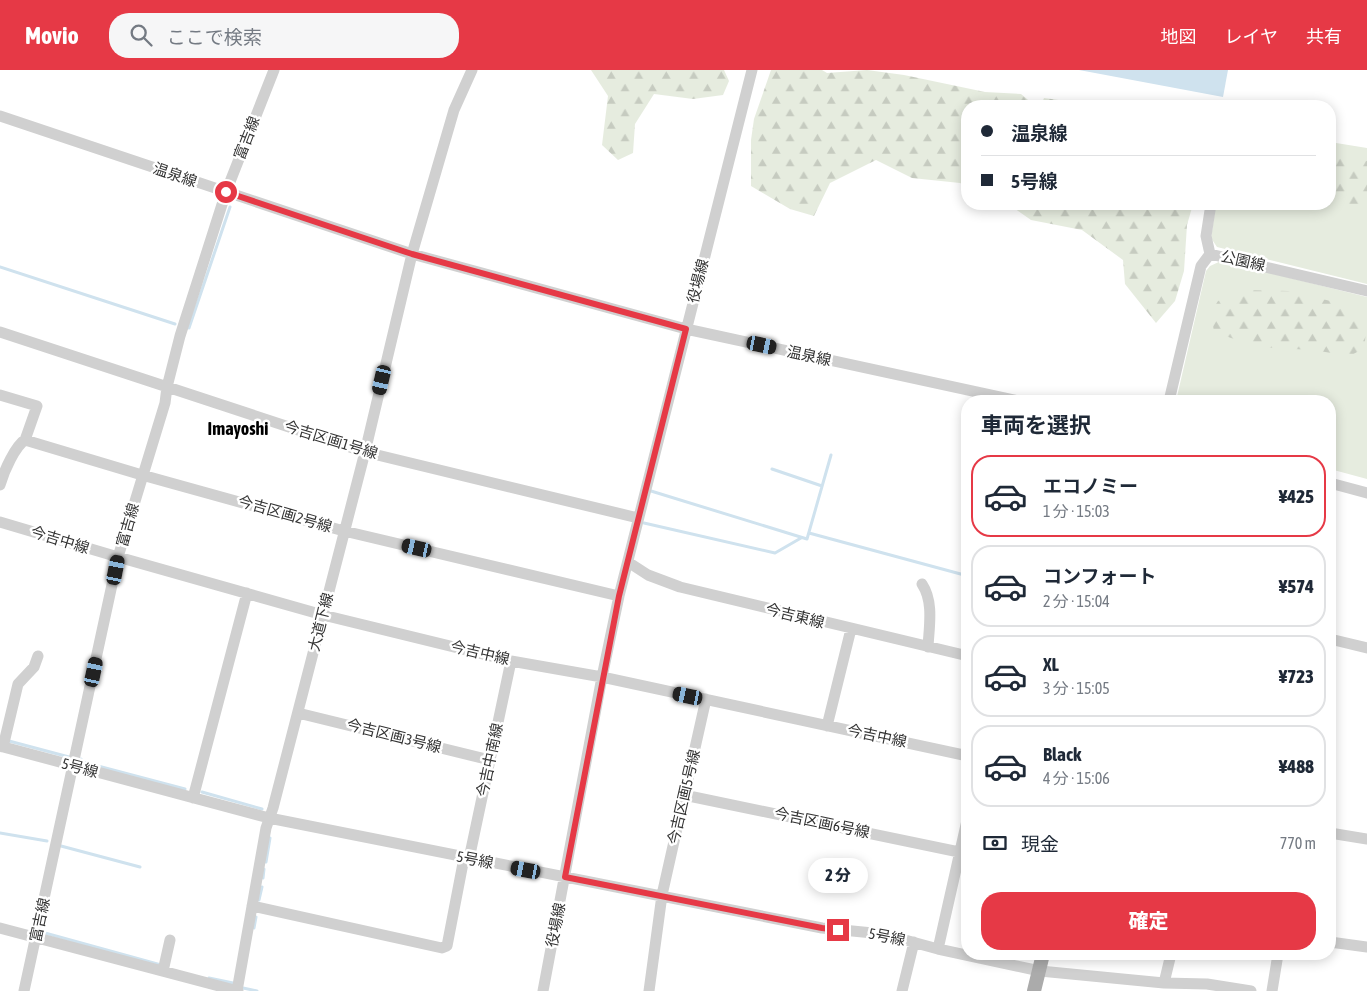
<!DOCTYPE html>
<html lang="ja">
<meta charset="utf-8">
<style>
body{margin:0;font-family:"Asap Condensed","Noto Sans JP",sans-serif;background:#f6f6f7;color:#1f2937;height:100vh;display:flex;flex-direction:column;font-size:19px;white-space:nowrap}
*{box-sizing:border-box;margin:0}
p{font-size:16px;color:#747a83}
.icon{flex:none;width:28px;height:28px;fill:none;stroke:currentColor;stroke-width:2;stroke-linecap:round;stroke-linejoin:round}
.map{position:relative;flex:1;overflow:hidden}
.panel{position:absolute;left:961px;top:325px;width:375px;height:565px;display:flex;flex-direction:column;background:#fff;border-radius:20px;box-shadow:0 2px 12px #0003}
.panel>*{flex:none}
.banner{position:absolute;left:961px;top:30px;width:375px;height:110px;border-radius:20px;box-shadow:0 2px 12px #0003;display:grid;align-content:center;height:110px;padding:0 20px;background:#fff}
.end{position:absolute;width:22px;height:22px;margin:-11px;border:6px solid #e63946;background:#fff;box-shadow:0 0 0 2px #fff}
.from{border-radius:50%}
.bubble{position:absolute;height:35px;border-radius:18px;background:#fff;box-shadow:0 2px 12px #0003;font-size:16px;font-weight:800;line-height:35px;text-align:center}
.car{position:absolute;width:15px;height:30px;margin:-15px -8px;border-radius:6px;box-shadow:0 0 4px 1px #0007;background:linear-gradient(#222 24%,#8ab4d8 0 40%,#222 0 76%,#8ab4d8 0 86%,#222 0)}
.banner b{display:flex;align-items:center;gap:18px;height:48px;font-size:19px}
.banner b+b{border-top:1px solid #e0e1e3}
.banner i{width:12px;height:12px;background:#1f2937}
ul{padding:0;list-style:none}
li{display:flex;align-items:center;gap:15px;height:82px;margin:0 10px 8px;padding:0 10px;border:2px solid #e0e1e3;border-radius:20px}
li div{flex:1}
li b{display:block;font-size:19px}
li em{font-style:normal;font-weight:800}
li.active{border-color:#e63946}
li>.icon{width:45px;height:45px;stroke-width:1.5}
h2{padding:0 20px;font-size:22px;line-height:60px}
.pay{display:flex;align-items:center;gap:12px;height:55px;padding:0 20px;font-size:19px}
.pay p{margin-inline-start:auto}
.cta{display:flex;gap:10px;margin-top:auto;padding:10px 20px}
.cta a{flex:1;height:58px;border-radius:20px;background:#e63946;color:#fff;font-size:20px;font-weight:800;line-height:58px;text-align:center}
header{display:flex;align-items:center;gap:30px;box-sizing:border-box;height:70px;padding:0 25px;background:#e63946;color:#fff}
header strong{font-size:24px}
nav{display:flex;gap:28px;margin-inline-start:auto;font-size:18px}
.search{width:350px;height:45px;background:#f6f6f7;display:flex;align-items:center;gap:12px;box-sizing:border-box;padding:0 18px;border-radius:20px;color:#747a83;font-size:19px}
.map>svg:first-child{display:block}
.green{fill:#e6ecdf}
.forest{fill:url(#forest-firs)}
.water{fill:#cfe2ee}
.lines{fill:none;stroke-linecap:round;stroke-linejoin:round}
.stream{stroke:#cfe2ee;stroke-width:3}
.minor{stroke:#d0d0d0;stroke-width:11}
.major{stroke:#ababab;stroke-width:14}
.route{stroke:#e63946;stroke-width:6}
.labels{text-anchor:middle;stroke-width:5;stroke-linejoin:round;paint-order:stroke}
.street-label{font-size:15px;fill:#333;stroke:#fff}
.quarter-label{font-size:18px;font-weight:bold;fill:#000;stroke:#fff}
</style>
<header>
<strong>Movio</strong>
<div class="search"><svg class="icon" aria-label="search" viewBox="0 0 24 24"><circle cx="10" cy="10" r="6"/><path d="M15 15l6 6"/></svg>ここで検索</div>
<nav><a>地図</a><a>レイヤ</a><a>共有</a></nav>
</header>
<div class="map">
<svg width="1367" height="921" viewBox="0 0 1367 921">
<defs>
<pattern id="forest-firs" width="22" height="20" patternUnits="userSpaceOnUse" patternTransform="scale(1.25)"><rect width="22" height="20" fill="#e6ecdf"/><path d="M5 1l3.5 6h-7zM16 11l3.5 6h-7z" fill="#c6cbc0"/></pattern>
</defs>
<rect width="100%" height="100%" fill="#fff"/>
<!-- green -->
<path class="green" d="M1330,72L1367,78V214L1217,177L1211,168L1216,134H1330Z
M1221,191L1367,227V409L1330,399V331H1176L1206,201L1210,196Z"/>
<!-- forest -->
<path class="forest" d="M591,0H724L729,11L723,25L693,29L654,24L635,54L633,83L618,90L602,75L608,26Z
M771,0H822L827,3L867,0L904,5L985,22L1021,24L1034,35L968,36L967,116L960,113L912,108L876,90L830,113L814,146L790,139L751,116V70L754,49Z
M1044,28L1102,36H1104H1041Z
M1330,84L1367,91V139L1330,133Z
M1015,134H1193L1187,155L1184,201L1175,231L1156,253L1125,214L1123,190L1082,160L1031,150L1014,138Z
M1242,220L1288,221L1339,233L1357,239C1366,254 1367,259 1364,278L1350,286L1313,280L1274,278L1254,276L1214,262L1211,242L1218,231Z"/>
<!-- water -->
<path class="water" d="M1079,0H1228L1223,27Z"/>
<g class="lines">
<!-- stream -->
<path class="stream" d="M0,197L175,254
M189,258L230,137
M772,399L822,416
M651,421L807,469L831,385
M644,453L775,483L801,468
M809,463L968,506
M9,671L69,687
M81,689L83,692L185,719
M202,722L262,739
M0,763L47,771
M61,776L140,797
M266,792L270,768
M263,808L264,799
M259,830L262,817
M254,858L256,847
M45,863L161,895
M209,908L233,913
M243,918L257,921"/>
<!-- minor -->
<path class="minor" d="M0,46L412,184L686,259L1019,331
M1210,184L1206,166L1211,134
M0,262L365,382L638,448
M0,325L37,336L25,370L142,405L344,461L619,526
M1169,331L1201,196L1210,184L1367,221
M1330,413L1367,423
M0,415C4,401 15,376 26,369
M0,452L118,487L323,545L511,591L602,607L968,686
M628,492L648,505L680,517L968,586
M922,514C934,532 929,557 928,577
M1330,569L1367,578
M298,643L490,690
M827,656L851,559
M0,676L269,748L822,858L883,864L938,879L1040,901L1164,913L1207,914L1251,921
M3,677L18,614L34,597L38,586
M684,725L959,782
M193,728L247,523
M1330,763L1367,769
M469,789L511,591
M252,836L442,878L447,876L464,788
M0,858L238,921
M1330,872L1367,877
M938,879L968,746
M163,901L170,870
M1164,913L1171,884
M24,921L118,487L165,333L167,317L180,266L226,122L274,0
M237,921L266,758L273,738L365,382L412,184L454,40L472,0
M543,921L602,607L619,526L752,0
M649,921L662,825L706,629
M902,921L914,872
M1272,921L1278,884"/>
<!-- major -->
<path class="major" d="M1034,921L1043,884"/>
</g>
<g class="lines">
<!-- route -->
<path class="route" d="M226,122L412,184L686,259L619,526L565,807L822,858L838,860"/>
</g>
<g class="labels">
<!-- street labels -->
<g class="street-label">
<text transform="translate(247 68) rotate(-69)" y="5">富吉線</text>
<text transform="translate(175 105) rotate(19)" y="5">温泉線</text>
<text transform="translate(1243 191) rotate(13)" y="5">公園線</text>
<text transform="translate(698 211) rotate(-76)" y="5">役場線</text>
<text transform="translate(809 286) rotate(12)" y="5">温泉線</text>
<text transform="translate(331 370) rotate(17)" y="5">今吉区画1号線</text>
<text transform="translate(285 444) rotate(16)" y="5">今吉区画2号線</text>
<text transform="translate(128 455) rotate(-74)" y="5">富吉線</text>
<text transform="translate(60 470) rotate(17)" y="5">今吉中線</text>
<text transform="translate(795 546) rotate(14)" y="5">今吉東線</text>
<text transform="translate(321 552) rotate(-76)" y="5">大道下線</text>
<text transform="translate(480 583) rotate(13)" y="5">今吉中線</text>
<text transform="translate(394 666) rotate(14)" y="5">今吉区画3号線</text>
<text transform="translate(877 666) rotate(12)" y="5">今吉中線</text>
<text transform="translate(490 690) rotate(-78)" y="5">今吉中南線</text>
<text transform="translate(80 698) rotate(15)" y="5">5号線</text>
<text transform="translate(684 727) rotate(-77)" y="5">今吉区画5号線</text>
<text transform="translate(822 753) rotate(12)" y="5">今吉区画6号線</text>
<text transform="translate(475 790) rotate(11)" y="5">5号線</text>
<text transform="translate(40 850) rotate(-78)" y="5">富吉線</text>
<text transform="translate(556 855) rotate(-79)" y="5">役場線</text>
<text transform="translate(887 867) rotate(11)" y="5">5号線</text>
</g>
<!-- quarter labels -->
<g class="quarter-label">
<text x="238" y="365">Imayoshi</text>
</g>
</g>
</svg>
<i class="end from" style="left:226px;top:122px"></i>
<i class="end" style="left:838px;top:860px"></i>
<div class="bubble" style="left:808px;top:788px;width:60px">2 分</div>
<i class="car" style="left:762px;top:275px;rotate:102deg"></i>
<i class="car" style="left:382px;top:310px;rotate:193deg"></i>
<i class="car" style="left:417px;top:478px;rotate:283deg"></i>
<i class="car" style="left:116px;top:500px;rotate:11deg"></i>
<i class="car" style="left:94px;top:602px;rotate:12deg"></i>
<i class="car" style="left:688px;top:626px;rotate:282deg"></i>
<i class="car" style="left:526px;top:800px;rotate:281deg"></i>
<div class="banner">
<b><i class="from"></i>温泉線</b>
<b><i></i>5号線</b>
</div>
<section class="panel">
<h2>車両を選択</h2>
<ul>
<li class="active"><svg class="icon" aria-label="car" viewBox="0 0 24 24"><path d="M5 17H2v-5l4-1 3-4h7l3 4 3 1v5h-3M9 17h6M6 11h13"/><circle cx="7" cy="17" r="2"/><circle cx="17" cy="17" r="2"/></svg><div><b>エコノミー</b><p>1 分 · 15:03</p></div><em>¥425</em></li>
<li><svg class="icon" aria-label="car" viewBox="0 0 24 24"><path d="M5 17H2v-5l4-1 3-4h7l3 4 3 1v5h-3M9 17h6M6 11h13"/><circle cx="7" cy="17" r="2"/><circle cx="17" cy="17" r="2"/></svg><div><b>コンフォート</b><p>2 分 · 15:04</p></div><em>¥574</em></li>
<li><svg class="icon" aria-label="car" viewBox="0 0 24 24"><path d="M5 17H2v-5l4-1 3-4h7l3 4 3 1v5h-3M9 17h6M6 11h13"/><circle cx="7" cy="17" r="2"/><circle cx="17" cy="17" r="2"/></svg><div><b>XL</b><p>3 分 · 15:05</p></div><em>¥723</em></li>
<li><svg class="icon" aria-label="car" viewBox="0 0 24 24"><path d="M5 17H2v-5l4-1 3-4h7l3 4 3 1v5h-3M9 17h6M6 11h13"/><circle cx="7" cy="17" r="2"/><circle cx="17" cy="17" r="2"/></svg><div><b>Black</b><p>4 分 · 15:06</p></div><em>¥488</em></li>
</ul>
<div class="pay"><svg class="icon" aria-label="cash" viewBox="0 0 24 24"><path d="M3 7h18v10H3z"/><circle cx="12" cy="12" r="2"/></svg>現金<p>770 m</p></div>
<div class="cta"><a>確定</a></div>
</section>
</div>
